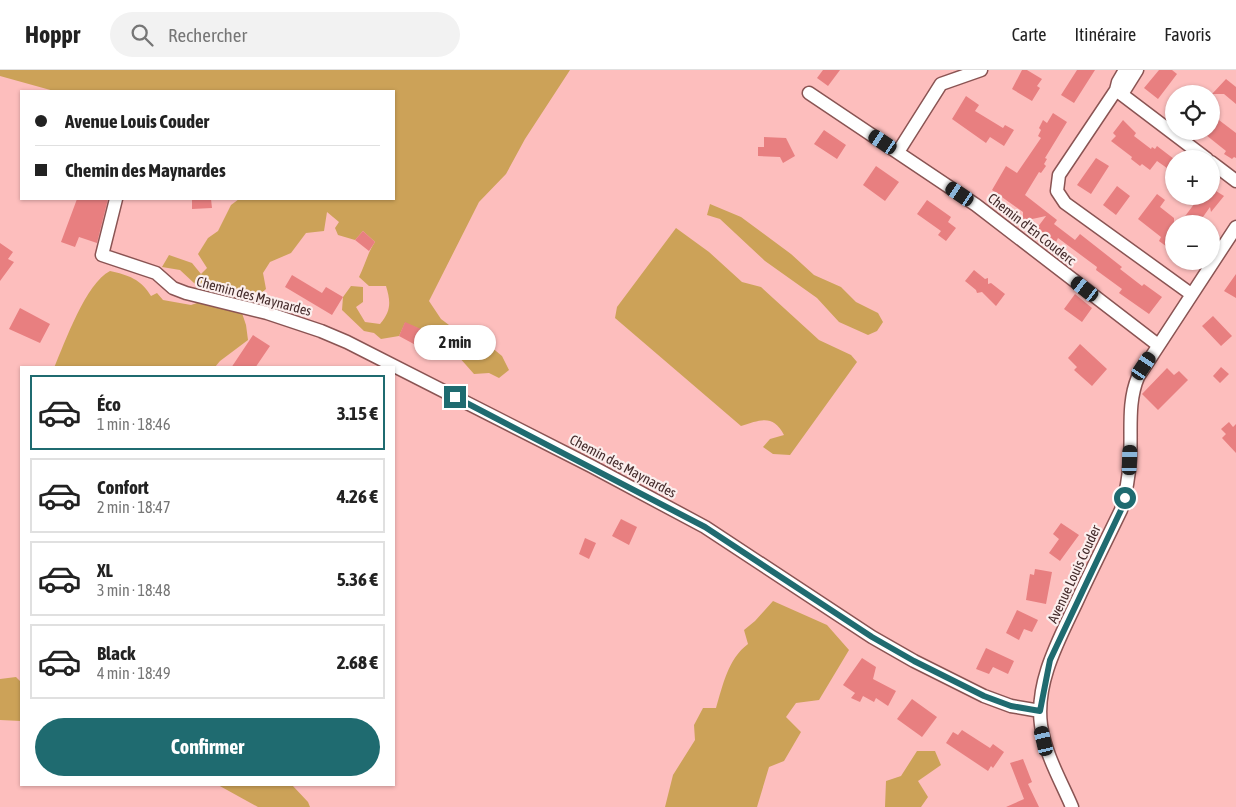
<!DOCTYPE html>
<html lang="fr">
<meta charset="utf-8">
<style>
body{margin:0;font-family:"Asap Condensed",sans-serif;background:#f2f2f2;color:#222;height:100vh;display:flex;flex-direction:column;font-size:19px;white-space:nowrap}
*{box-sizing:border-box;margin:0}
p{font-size:16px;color:#767676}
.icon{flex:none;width:28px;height:28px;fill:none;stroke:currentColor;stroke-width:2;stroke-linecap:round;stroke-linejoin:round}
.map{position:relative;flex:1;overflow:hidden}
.details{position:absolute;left:20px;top:296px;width:375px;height:420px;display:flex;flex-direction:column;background:#fff;border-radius:0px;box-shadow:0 1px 4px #0004}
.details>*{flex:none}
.top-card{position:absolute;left:20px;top:20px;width:375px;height:110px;border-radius:0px;box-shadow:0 1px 4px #0004;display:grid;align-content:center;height:110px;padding:0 15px;background:#fff}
.fabs{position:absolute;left:1165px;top:15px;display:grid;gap:10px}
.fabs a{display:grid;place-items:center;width:55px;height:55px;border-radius:50%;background:#fff;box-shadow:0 1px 4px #0004;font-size:25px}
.end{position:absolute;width:22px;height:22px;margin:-11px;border:6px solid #1f6b70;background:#fff;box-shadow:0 0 0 2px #fff}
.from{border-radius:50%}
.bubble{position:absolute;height:35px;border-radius:18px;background:#fff;box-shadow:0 1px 4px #0004;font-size:16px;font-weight:700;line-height:35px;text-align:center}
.car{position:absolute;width:15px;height:30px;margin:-15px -8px;border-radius:6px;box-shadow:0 0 4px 1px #0007;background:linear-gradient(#222 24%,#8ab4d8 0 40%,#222 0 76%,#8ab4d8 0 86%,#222 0)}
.top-card b{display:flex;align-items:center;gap:18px;height:48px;font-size:19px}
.top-card b+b{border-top:1px solid #e0e0e0}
.top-card i{width:12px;height:12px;background:#222}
ul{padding:9px 0 0;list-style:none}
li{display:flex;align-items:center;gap:15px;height:75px;margin:0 10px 8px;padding:0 5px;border:2px solid #e0e0e0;border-radius:0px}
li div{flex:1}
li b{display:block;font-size:19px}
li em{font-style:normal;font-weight:700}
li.on{border-color:#1f6b70}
li>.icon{width:45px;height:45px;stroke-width:1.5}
.cta{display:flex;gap:10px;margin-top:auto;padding:10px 15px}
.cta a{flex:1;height:58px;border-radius:30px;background:#1f6b70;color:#fff;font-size:20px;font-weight:700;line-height:58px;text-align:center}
header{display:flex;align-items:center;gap:30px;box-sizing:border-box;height:70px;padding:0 25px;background:#fff;border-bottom:1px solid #e0e0e0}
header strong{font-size:24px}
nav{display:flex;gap:28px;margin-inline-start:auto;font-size:18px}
.search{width:350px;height:45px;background:#f2f2f2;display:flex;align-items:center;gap:12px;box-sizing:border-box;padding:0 18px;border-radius:28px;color:#767676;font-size:19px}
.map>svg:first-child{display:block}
.green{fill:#cca258}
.building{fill:#e87f80}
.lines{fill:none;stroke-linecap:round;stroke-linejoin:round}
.minor-casing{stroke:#8a5453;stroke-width:15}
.minor{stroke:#fff;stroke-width:12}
.route{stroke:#1f6b70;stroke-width:6}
.labels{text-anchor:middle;stroke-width:4.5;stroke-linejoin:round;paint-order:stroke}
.street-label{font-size:14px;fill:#432a2a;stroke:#fbeeed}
</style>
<header>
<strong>Hoppr</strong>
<div class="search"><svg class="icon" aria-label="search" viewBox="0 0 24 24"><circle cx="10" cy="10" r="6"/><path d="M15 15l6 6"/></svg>Rechercher</div>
<nav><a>Carte</a><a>Itinéraire</a><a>Favoris</a></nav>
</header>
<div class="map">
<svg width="1236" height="737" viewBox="0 0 1236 737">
<rect width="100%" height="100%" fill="#fdbebd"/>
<!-- green -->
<path class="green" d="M0,0H570L525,69L506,104L479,132L429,231L441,249L457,261L473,262L502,286L509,300L499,308L489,303L474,304L442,268L405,253L399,266L381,269L374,263L364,261L342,240L343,227L351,216L363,217V232L356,237L365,252L380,254C391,241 391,232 386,216H369L359,207C365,195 368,182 375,172L363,161L355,170L338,165L335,158L339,152L327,142L324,161L306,163L291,183L270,192L263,203L266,219L250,233L225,221L211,224L194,213L180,200L162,197L169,185L192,193L201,204L207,198L198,184L208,168L218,161L231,135L239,129H394V21H54L0,6Z
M710,134L741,147L791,184L814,205L841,217L856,232L878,243L883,252L877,261L868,265L839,252L817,228L765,191L720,149L707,145Z
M676,158L709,182L742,212L761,217L819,270L851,285L857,292L790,385L773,384L763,377L770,369L784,365C773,344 761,350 741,356L615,248L617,237Z
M110,201C128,205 141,209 151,226L157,223L163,230L191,235L200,232L242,243L246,255L248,270L220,291L215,297L54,298C65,272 86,213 110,201Z
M773,531L827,555L849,580L819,630L796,633L786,647L801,662L784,691L769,697L757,737H665L673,705L695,670L694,655L703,638H716C723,615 728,589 748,574L744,560L755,551Z
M16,607L21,612V651L0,650V609Z
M917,681H935L941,695L918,711L928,727L921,737H885L886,711L901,706Z
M218,715H292L308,732L310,737H258Z"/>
<!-- building -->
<path class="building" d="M823,0H840L828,16L817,8Z
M1022,0H1027L1042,9L1037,16L1040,18L1032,31L1012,19Z
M1077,0H1095L1074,33L1061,25Z
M1159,0H1172L1177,4L1158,29L1144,18Z
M1226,9L1236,17V34L1224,24H1212Z
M966,26L979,35L975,41L1003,58L1005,55L1014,60L1004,76L990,67L986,73L952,49Z
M1053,43L1067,52L1045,88L1047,89L1044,94L1046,96L1041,103L1039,102L1025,125L1057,150L1054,154L1075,170L1080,164L1122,197L1120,199L1142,216L1144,214L1162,227L1149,244L1119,223L1122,219L1096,200L1097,197L1058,168L1056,172L1037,158L1046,146L1023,151V142L992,120L1006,96L1017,103L1041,68L1038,66L1041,60L1039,58L1043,50L1047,53Z
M1211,44L1236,63V88L1234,87L1232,89L1224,84L1226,81L1201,61H1211Z
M1123,50L1136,63L1134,66L1151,79L1152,77L1155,79L1157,76L1174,89V103L1157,91L1150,100L1142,94L1140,96L1131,89L1132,87L1111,71L1116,66L1113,63Z
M824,60L846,75L837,89L814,74Z
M764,67L786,68L795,86L783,93L780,87L758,86V77H764Z
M1096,88L1109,96L1091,124L1077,115Z
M876,96L899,112L885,131L863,115Z
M1117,116L1130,126L1116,145L1103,135Z
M1216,121L1224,126L1211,142L1210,137L1198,154H1189L1183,149L1200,126H1211Z
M1157,124L1165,130L1160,137L1174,148V182L1159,171L1161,167L1138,149Z
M77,129H108L97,173L79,167L75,177L61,172Z
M192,129H211L212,138L192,139Z
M927,130L951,147L948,152L956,158L946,171L938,165L941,161L917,144Z
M363,161L375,172L369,181L355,170Z
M0,173L13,182L8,189L14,192L0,211Z
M974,200L985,209L988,208V214L991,213L1005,224L996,236L982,222L977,223L976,220L965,211Z
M1236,204V228L1224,221Z
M292,205L322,223L326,217L343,227L332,245L285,217Z
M1075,224L1092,238L1082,252L1064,239Z
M20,238L50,254L40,273L9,259Z
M1213,246L1232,266L1221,276L1202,256Z
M405,252L430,263L423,279L399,266Z
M253,265L270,276L255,298H231Z
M1080,274L1107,299L1092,316L1074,300L1077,297L1068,288Z
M1221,297L1229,304L1220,313L1213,306Z
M1167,298L1174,305L1179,301L1188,310L1158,340L1142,324Z
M1229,352L1233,357L1236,354V383L1222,368L1226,364L1221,359Z
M621,449L637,457L629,475L612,466Z
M1061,453L1079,465L1060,491L1049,483L1059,469L1053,464Z
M585,468L596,473L589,489L579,484Z
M1035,499L1052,502L1046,534L1026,530L1030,504L1034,505Z
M1017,540L1038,550L1032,562L1024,559L1019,570L1006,563Z
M986,578L1014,591L1008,604L993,597L989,604L976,599Z
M862,588L876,597L873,609L896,621L888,636L876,628L874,632L863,626L860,632L851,628L855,623L843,615Z
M912,629L937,647L922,667L897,649Z
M962,660L990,678L993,674L1004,682L993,698L991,696L988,701L946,673L953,662L958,665Z
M1023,689L1032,712L1028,714L1039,737H1006L1024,729L1010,693Z"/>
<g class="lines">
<!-- minor casing -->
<g class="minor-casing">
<path id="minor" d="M1125,0L1118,12L1116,20L1059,105L1057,121L1065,133L1191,224
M1116,20L1207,89
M809,23L976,135L1158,275
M1122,24L1137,0
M898,82L941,14L981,0
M1211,92L1236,111
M116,129L102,185L156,203L173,218L186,223L267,243L321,261L347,272L591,396L705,457L872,567L914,591L984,626L1011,636L1040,641
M1072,737C1061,711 1045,684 1041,655C1035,611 1060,568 1078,529C1092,499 1107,469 1121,440C1126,423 1129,406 1130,389C1132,362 1127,333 1138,307L1236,157"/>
</g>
<!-- minor -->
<use href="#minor" class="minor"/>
</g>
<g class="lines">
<!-- route -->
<path class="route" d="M455,327L705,457L872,567L914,591L984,626L1011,636L1040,641L1050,590L1121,440L1125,428"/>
</g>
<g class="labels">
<!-- street labels -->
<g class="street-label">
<text transform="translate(1032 159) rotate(38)" y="5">Chemin d'En Couderc</text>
<text transform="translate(254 226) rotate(15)" y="5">Chemin des Maynardes</text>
<text transform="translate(623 396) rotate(28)" y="5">Chemin des Maynardes</text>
<text transform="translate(1074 504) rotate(-65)" y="5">Avenue Louis Couder</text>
</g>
</g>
</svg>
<div class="fabs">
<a><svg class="icon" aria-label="locate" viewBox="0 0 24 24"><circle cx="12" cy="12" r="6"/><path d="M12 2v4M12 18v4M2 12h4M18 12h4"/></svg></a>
<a>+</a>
<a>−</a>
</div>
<i class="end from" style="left:1125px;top:428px"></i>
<i class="end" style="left:455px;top:327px"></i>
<div class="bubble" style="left:414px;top:255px;width:82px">2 min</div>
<i class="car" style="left:883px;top:72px;rotate:304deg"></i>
<i class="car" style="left:960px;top:124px;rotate:304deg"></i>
<i class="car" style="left:1085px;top:219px;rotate:308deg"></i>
<i class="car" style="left:1144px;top:296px;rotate:34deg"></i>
<i class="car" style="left:1130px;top:390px;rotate:2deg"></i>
<i class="car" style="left:1044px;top:671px;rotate:347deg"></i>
<div class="top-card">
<b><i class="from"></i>Avenue Louis Couder</b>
<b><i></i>Chemin des Maynardes</b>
</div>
<section class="details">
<ul>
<li class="on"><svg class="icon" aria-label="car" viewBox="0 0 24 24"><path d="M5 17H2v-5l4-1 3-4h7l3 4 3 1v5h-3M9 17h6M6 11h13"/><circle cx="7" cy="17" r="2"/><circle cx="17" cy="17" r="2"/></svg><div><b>Éco</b><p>1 min · 18:46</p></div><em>3.15 €</em></li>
<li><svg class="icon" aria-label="car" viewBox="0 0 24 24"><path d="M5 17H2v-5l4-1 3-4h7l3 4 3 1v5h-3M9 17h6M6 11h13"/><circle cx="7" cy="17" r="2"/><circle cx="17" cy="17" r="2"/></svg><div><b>Confort</b><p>2 min · 18:47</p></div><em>4.26 €</em></li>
<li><svg class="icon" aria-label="car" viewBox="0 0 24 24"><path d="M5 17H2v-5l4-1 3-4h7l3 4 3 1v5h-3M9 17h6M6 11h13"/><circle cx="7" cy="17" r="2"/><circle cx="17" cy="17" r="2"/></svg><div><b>XL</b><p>3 min · 18:48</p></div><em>5.36 €</em></li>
<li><svg class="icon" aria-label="car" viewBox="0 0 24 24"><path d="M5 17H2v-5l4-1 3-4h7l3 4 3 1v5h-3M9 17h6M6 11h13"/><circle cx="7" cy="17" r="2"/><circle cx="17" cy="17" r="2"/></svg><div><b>Black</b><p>4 min · 18:49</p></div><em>2.68 €</em></li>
</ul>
<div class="cta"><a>Confirmer</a></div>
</section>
</div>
